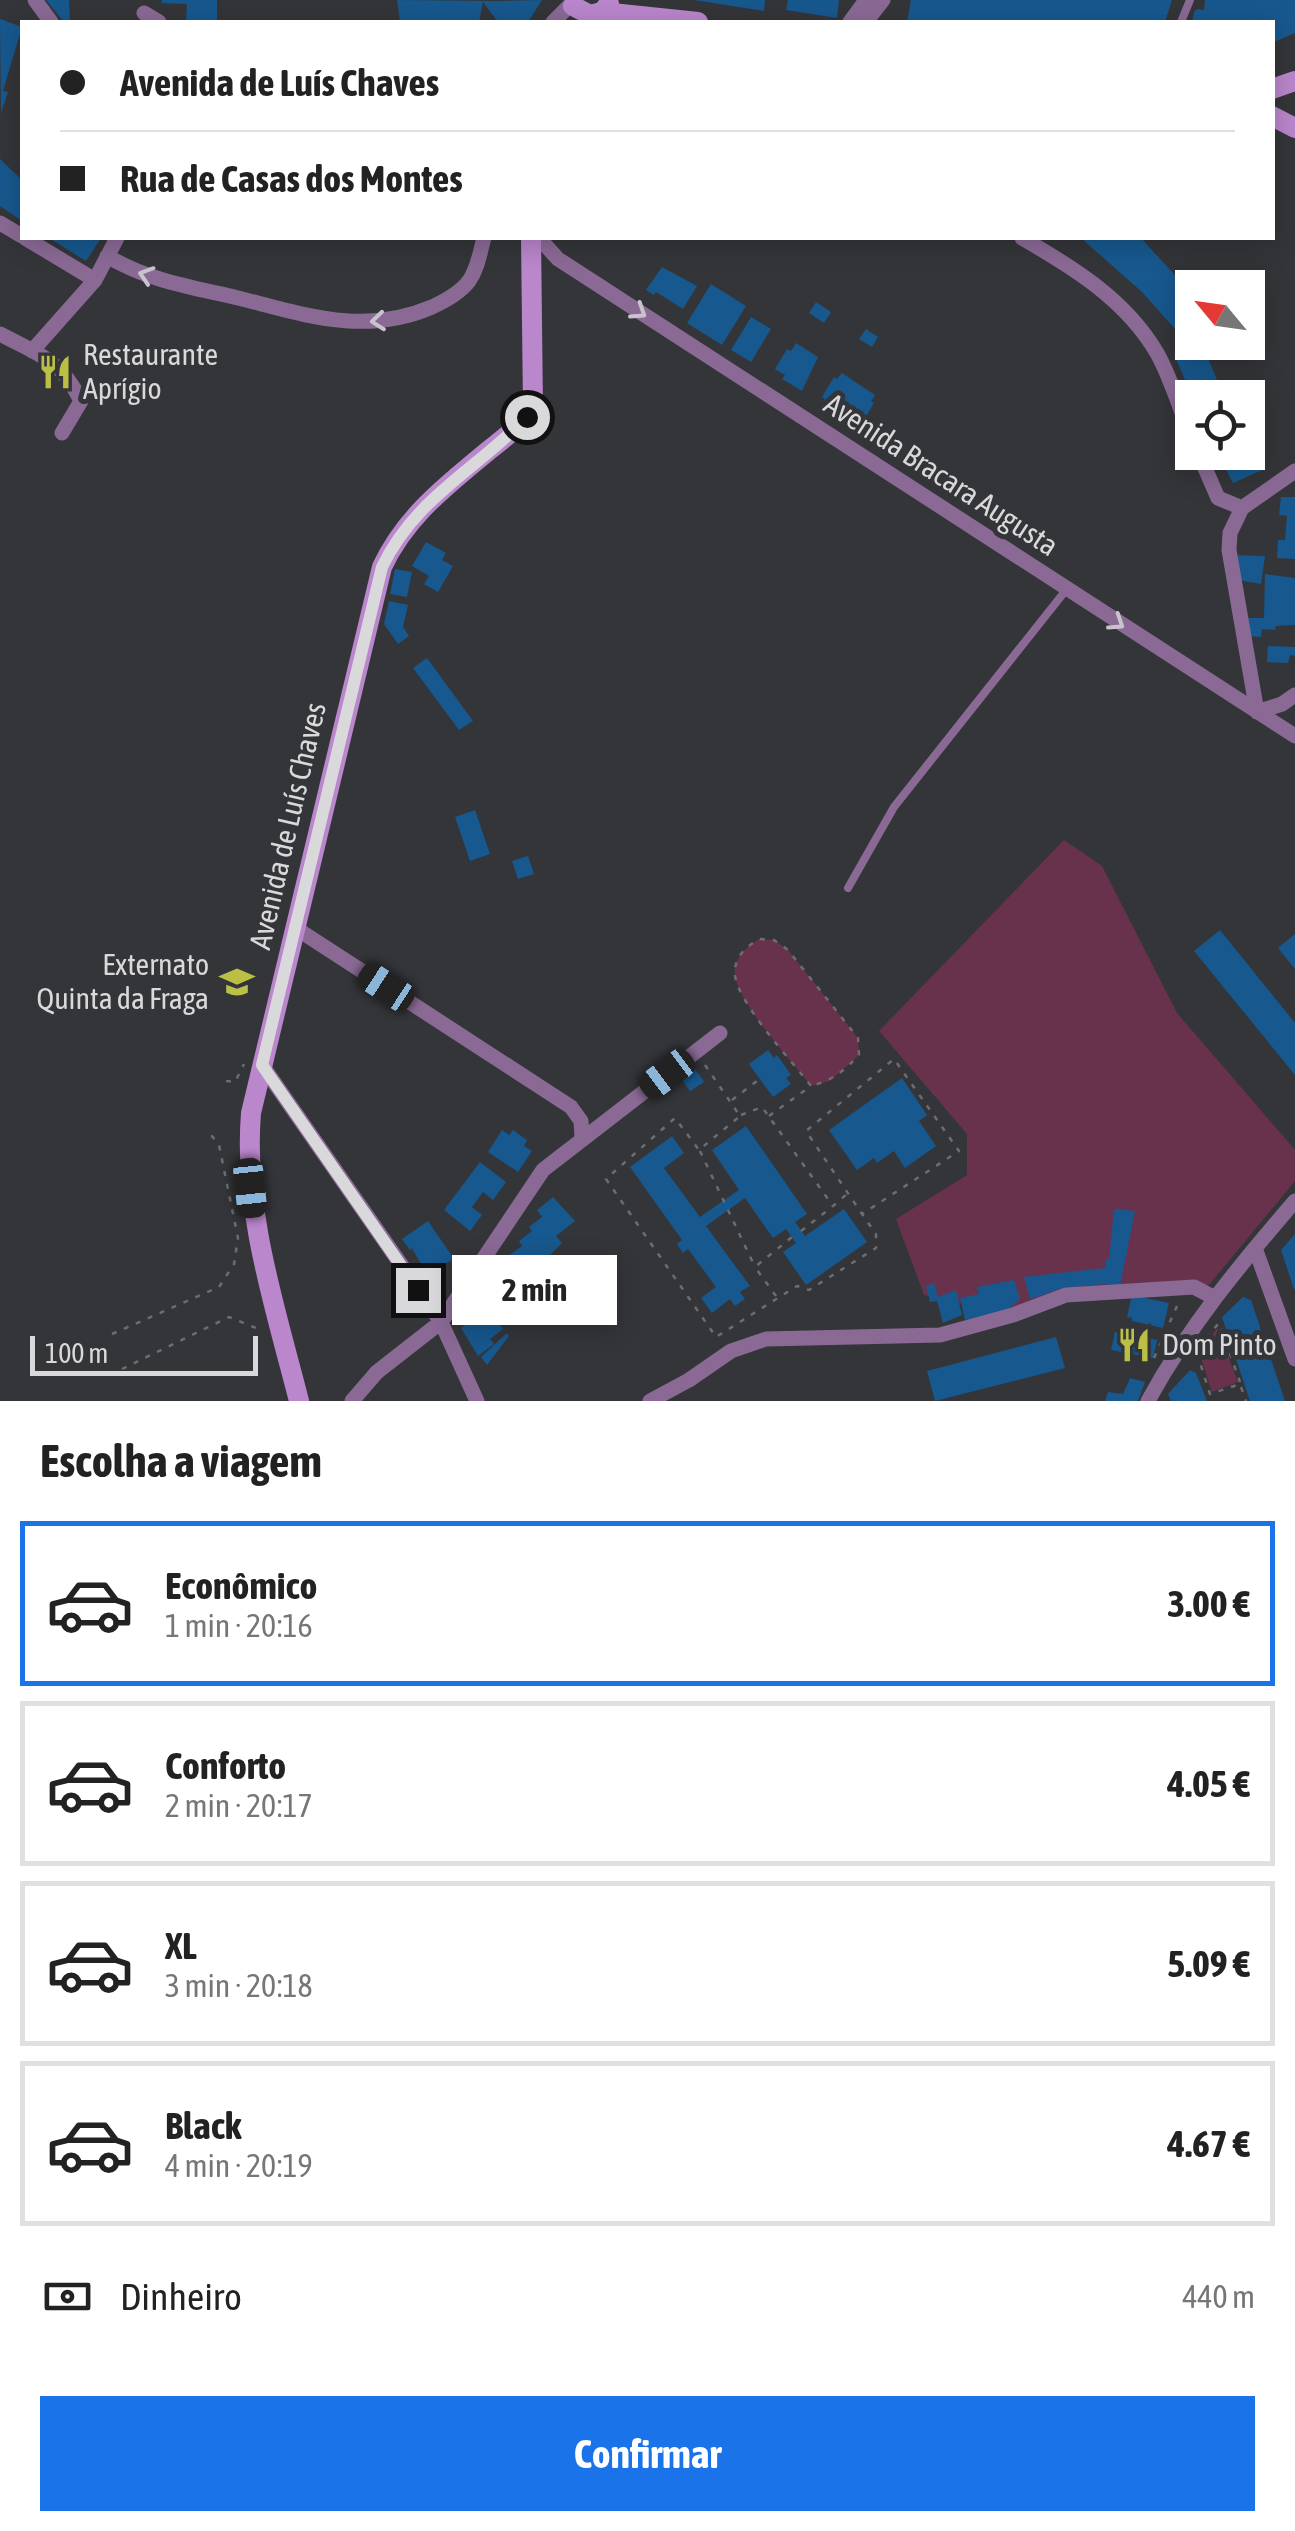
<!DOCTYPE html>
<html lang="pt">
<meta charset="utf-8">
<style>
body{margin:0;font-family:"Asap Condensed",sans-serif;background:#f2f2f2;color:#222;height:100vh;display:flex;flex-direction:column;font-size:38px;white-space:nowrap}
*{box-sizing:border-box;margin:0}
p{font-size:32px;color:#767676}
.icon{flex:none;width:55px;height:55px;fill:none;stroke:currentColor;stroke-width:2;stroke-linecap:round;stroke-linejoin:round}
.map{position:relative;height:1401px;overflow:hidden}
.drawer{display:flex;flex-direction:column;background:#fff;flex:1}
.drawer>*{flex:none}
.guide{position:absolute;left:20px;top:20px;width:1255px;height:220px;border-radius:0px;box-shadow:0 5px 25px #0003;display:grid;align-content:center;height:220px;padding:0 40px;background:#fff}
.needle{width:65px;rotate:299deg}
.fabs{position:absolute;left:1175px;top:270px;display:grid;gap:20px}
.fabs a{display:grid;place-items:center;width:90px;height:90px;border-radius:0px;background:#fff;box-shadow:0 5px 25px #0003;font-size:50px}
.scale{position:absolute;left:30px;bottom:25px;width:228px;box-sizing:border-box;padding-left:10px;border:5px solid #d9d9dc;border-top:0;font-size:28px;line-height:35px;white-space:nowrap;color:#d9d9dc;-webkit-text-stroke:8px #343539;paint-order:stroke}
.end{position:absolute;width:45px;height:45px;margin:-22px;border:12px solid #d9d9dc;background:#111;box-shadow:0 0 0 5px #111}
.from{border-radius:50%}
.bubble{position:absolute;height:70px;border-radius:0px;background:#fff;box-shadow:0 5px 25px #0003;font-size:32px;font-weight:700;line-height:70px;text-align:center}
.car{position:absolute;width:30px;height:60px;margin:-30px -15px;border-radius:12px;box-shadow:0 0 8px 2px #0007;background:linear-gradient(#222 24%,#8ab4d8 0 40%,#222 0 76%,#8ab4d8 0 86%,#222 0)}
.guide b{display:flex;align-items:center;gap:35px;height:95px;font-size:38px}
.guide b+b{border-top:2px solid #e0e0e0}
.guide i{width:25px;height:25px;background:#222}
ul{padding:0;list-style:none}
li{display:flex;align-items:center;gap:30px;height:165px;margin:0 20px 15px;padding:0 20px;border:5px solid #e0e0e0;border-radius:0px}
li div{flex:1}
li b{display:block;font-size:38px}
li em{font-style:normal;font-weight:700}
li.selected{border-color:#1a73e8}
li>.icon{width:90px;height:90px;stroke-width:1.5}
h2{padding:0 40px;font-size:45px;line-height:120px}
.pay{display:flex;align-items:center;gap:25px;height:110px;padding:0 40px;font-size:38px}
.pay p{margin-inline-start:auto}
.primary-button{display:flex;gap:20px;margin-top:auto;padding:20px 40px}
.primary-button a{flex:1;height:115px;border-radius:0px;background:#1a73e8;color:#fff;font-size:40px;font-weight:700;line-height:115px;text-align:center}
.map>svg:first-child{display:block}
.green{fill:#68324c}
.building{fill:#17588e}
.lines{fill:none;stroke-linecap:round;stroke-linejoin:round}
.path{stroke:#6c6d70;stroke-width:2.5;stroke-dasharray:5 8;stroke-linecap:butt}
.lane{stroke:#8a6a95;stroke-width:8}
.street{stroke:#8a6a95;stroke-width:15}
.secondary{stroke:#ba86cc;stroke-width:20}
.oneway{stroke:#c9c3ce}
.route{stroke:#d9d9dc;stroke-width:12}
.labels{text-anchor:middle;stroke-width:10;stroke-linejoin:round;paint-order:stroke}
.poi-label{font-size:30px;fill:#d9d9dc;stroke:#343539;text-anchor:start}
.street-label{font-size:30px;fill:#d9d9dc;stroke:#343539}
</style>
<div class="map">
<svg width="1295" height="1401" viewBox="0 0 1295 1401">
<rect width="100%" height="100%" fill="#343539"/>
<!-- green -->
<path class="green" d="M1064,840L1102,866L1177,1013L1295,1150V1181L1209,1285L1140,1284L1013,1315L924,1295L896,1219L967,1175V1134L879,1031Z
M759,939L774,940L788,950L858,1038L859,1055L830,1081L811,1086C794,1063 729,995 735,968C738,953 747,947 759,939Z
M1217,1328L1238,1382L1212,1392L1199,1352Z"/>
<!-- building -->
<path class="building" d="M46,0H69L70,22H64Z
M162,0H217V22H186L187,4L162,3Z
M397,0L496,1L542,0L528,22H498L483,2L479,22H400Z
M694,0H765L764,11Z
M788,0H839L837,18L786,10Z
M911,0H1172L1165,22H907Z
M1205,0H1295V33L1272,43V22H1192L1194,12L1197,9L1204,10Z
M0,19L22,27L3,91L8,92L1,113Z
M0,159L22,180V221L0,206Z
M49,238H101L86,261Z
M1081,238H1141L1192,294V314L1175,329L1142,292Z
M662,267L697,286L683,309L656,292L654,295L646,290Z
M711,284L746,306L722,345L687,323Z
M816,302L831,312L824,323L809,313Z
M751,317L771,329L751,362L731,350Z
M866,329L878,337L872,347L859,339Z
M796,343L818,357L802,391L782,379L785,375L775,369L787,349L791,351Z
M1203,347L1221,389L1224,398H1193L1176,359Z
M842,373L875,395L871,401L874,403L862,423L858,421L854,427L821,405L825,399L822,397L834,377L837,379Z
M1217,452H1248L1251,460L1257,457L1262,470L1233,483Z
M1281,497H1295V559L1277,558L1278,540H1285L1287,516L1279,515Z
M426,542L446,553L442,560L453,566L438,592L424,584L429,576L412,566Z
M1233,555L1265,556L1261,584L1238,580Z
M395,569L412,572L407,597L390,594Z
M1265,574L1295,578V625L1276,626L1275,630L1262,629L1261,637L1247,636L1245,618H1264Z
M389,601L408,605L403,627L409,636L398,644L384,624Z
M1268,646L1295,647V656L1290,655L1288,663L1267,662Z
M427,658L473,721L459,730L413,668Z
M475,810L490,854L470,861L455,817Z
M528,856L534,874L518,879L512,861Z
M1220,930L1295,1023V1075L1194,951Z
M1295,934V969L1278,948Z
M768,1050L774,1058L777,1055L791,1075L786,1078L791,1084L773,1097L749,1064Z
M695,1069L704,1082L690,1091L681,1079Z
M902,1078L927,1115L919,1121L936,1146L905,1168L894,1151L877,1163L874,1158L857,1170L829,1130Z
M746,1126L807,1214L795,1222L805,1236L844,1209L867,1242L806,1285L783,1252L796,1243L786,1229L773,1238L745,1198L706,1226L750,1286L740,1292L745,1299L735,1306L730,1299L712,1313L701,1298L716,1287L688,1249L683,1253L677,1244L682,1240L630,1167L672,1136L684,1153L664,1168L700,1217L739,1190L712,1150Z
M502,1130L509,1135L513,1130L527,1140L524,1146L532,1151L518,1172L488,1152Z
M480,1162L506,1182L493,1200L483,1192L472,1207L482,1215L470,1231L444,1210Z
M553,1197L575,1221L556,1236L562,1243L538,1267L541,1273L529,1282L532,1286L519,1296L523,1301L500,1325L503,1329L490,1339L494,1344L478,1356L461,1328L474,1317L471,1313L483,1303L481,1300L494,1289L490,1285L502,1274L499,1270L512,1261L508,1256L522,1246L519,1241L532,1231L529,1227L542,1217L537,1210Z
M1114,1209L1135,1211L1120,1286L1104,1284L1063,1288L1030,1299L1024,1277L1105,1268L1106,1259H1109Z
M428,1221L454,1259L426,1273L412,1248L410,1250L402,1239Z
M1295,1234V1289H1294L1281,1250Z
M1014,1280L1020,1299L1006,1311L965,1320L960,1298L979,1294L977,1287Z
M934,1283L938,1297L956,1290L962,1315L943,1323L937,1301L930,1302L926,1286Z
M1135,1296L1169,1303L1163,1328L1132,1321V1318L1127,1317L1131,1299Z
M1243,1297L1251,1300L1285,1401H1250L1222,1317Z
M1115,1332L1157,1340L1153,1358L1111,1350Z
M507,1333L509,1336L487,1365L481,1357Z
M1056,1337L1065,1368L935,1401L927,1371Z
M1190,1370L1196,1373L1207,1401H1171L1168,1394Z
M1130,1378L1145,1382L1138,1401H1105L1108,1392L1123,1394Z"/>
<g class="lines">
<!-- path -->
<path class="path" d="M705,1065L740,1116L699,1150L675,1118L606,1179L716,1337L797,1286L809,1290L876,1248V1234L862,1214L959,1151L894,1059L806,1131L862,1214
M226,1081L235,1082L244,1064
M732,1100L757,1081
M741,1115L762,1107L833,1206L847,1194
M769,1116L811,1086C794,1063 729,995 735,968C738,953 747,947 759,939L774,940L788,950L858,1038L859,1055C844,1071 833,1080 811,1086
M700,1151L755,1267
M801,1231L832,1207
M776,1296L755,1267L792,1237
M112,1334L219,1287L234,1264L238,1238L219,1145L208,1131
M1206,1338L1219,1323L1240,1382
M1197,1353L1210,1394L1240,1384L1246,1401
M1154,1358L1177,1306
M122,1369L229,1317L261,1330"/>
<!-- lane -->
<path class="lane" d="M1181,22L1190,0
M848,888L894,807L1066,590"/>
<!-- street -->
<path class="street" d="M35,0L51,22
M144,13L159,22
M553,22L572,3
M850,22L866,0
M866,22L883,0
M0,223L22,236
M25,238L95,280
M539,238L558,259L1295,736
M1022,238C1074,268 1126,300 1157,353C1172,380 1181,412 1192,440
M107,256C149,281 191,287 238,298C306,315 364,336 432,307C445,301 460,293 469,281C478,268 480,252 484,238
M0,334C40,355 60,359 81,401L62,433
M32,351L95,280L117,238
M1198,452L1218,498L1242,508
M1242,508L1230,533L1229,550L1257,712L1282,704L1295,695
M1242,508L1295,471
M294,927L571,1107L581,1121L582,1138
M262,1065L441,1322L477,1401
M1255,1248L1295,1359
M352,1401L377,1372L441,1322L543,1170L720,1033
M650,1401L689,1380L731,1351L766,1339L940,1335L1013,1315L1066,1295L1194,1287L1213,1297
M1148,1401C1189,1326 1239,1266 1295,1201"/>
<!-- secondary -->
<path class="secondary" d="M573,6L590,15L602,12L609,4
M602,12L698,22
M1272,89L1295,81
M1272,116L1295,128
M299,1401C275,1306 243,1212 251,1113L382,567C406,516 446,486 488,451C504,438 523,425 533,407L531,238"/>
</g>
<!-- one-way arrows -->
<defs><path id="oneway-chevron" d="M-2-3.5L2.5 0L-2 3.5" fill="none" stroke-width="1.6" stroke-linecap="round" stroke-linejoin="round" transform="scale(2.5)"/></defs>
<g class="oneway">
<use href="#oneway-chevron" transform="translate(146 275) rotate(-162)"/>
<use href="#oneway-chevron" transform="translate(639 312) rotate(33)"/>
<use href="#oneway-chevron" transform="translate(378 321) rotate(174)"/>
<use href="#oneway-chevron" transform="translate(1117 623) rotate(33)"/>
</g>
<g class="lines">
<!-- route -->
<path class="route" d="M418,1290L262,1065L382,567C416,497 476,470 527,417"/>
</g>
<!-- icons -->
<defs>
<g id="restaurant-bare" transform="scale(2.7)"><path d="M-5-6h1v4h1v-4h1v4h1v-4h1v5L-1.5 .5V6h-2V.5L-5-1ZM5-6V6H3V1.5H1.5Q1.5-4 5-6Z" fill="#bbc045" stroke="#343539" stroke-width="2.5" paint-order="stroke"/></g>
<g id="school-bare" transform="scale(2.7)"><path d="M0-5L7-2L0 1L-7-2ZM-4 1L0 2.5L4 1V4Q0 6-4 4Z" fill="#bbc045" stroke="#343539" stroke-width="2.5" paint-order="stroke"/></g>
</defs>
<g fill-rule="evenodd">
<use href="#restaurant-bare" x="55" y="372"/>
<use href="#school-bare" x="237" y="982"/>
<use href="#restaurant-bare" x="1134" y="1345"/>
</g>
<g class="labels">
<!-- poi labels -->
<g class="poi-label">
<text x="83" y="365">Restaurante<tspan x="83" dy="34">Aprígio</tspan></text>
<text x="209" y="975" text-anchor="end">Externato<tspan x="209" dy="34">Quinta da Fraga</tspan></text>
<text x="1162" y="1355">Dom Pinto</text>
</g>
<!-- street labels -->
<g class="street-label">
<text transform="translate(941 475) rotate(33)" y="10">Avenida Bracara Augusta</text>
<text transform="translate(288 826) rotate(-77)" y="10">Avenida de Luís Chaves</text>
</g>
</g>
</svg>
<div class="fabs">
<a><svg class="needle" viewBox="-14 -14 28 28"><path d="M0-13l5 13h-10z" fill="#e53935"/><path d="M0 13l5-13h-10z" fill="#767676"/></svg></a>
<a><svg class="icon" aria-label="locate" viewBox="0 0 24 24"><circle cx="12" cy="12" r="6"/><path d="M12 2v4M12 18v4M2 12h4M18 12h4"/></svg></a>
</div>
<div class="scale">100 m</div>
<i class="end from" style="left:527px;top:417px"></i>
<i class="end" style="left:418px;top:1290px"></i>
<div class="bubble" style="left:452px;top:1255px;width:165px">2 min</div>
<i class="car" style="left:386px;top:987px;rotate:303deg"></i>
<i class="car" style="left:667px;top:1074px;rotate:233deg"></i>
<i class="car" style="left:250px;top:1188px;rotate:174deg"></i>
<div class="guide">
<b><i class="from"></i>Avenida de Luís Chaves</b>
<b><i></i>Rua de Casas dos Montes</b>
</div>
</div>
<section class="drawer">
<h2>Escolha a viagem</h2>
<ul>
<li class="selected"><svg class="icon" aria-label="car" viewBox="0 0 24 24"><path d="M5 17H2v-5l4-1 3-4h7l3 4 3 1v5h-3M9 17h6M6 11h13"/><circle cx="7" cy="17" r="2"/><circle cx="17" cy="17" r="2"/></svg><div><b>Econômico</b><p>1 min · 20:16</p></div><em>3.00 €</em></li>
<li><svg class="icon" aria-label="car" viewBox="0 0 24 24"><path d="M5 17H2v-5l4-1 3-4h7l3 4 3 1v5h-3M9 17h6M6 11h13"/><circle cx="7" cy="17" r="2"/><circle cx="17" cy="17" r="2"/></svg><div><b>Conforto</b><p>2 min · 20:17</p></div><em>4.05 €</em></li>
<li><svg class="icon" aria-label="car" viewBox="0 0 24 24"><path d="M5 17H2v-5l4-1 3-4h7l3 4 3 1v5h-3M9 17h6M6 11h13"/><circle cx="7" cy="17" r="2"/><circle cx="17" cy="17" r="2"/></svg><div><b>XL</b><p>3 min · 20:18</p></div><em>5.09 €</em></li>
<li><svg class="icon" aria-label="car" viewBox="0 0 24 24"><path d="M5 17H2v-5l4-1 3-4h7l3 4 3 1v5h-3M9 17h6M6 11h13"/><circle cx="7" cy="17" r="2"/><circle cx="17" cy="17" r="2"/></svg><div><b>Black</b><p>4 min · 20:19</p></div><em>4.67 €</em></li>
</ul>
<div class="pay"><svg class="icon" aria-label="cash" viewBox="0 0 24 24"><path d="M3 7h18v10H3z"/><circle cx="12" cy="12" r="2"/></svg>Dinheiro<p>440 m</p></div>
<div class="primary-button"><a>Confirmar</a></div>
</section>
